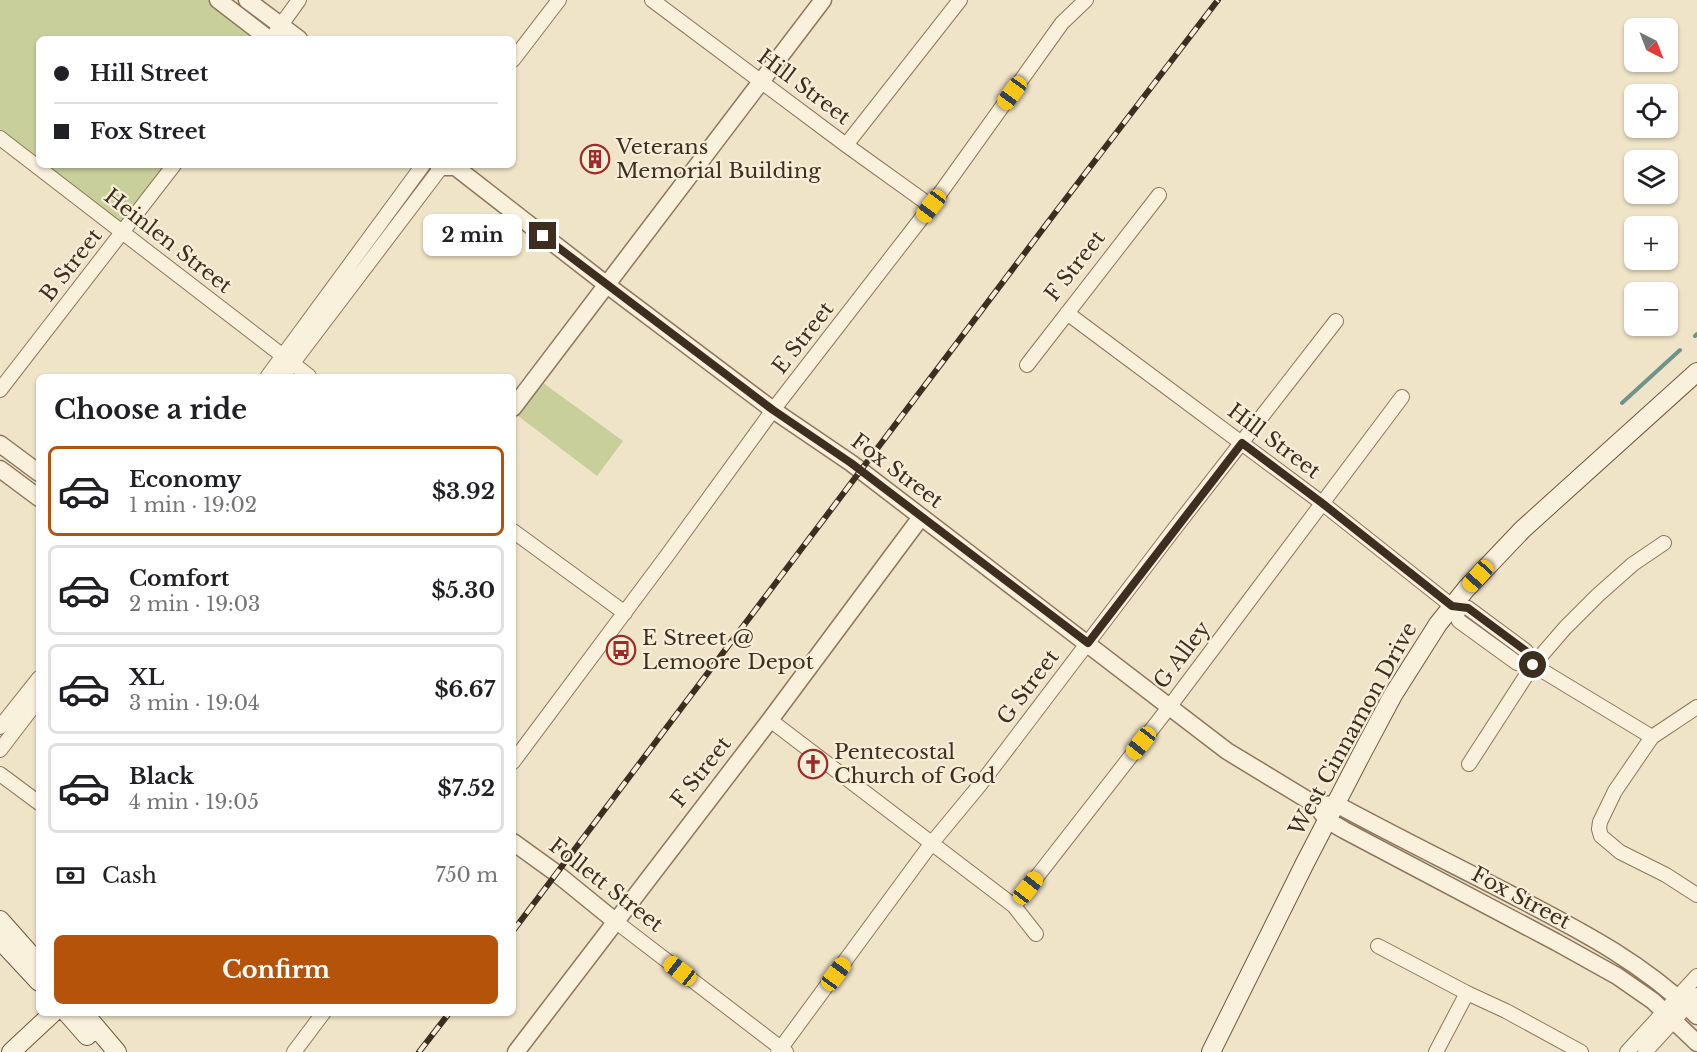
<!DOCTYPE html>
<meta charset="utf-8">
<style>
body{margin:0;font-family:"Libre Baskerville",serif;background:#f6f6f6;color:#202124;height:100vh;display:flex;flex-direction:column;font-size:22px;white-space:nowrap}
*{box-sizing:border-box;margin:0}
p{font-size:20px;color:#757577}
.icon{flex:none;width:33px;height:33px;fill:none;stroke:currentColor;stroke-width:2;stroke-linecap:round;stroke-linejoin:round}
.map{position:relative;flex:1;overflow:hidden}
.sheet{position:absolute;left:36px;top:374px;width:480px;height:642px;display:flex;flex-direction:column;background:#fff;border-radius:9px;box-shadow:0 2px 4px #0004}
.sheet>*{flex:none}
.top-card{position:absolute;left:36px;top:36px;width:480px;height:132px;border-radius:9px;box-shadow:0 2px 4px #0004;display:grid;align-content:center;height:132px;padding:0 18px;background:#fff}
.needle{width:39px;rotate:138deg}
.buttons{position:absolute;left:1624px;top:18px;display:grid;gap:12px}
.buttons a{display:grid;place-items:center;width:54px;height:54px;border-radius:9px;background:#fff;box-shadow:0 2px 4px #0004;font-size:30px}
.end{position:absolute;width:27px;height:27px;margin:-14px;border:8px solid #3d2e20;background:#fff;box-shadow:0 0 0 3px #fff}
.from{border-radius:50%}
.bubble{position:absolute;height:42px;border-radius:9px;background:#fff;box-shadow:0 2px 4px #0004;font-size:20px;font-weight:800;line-height:42px;text-align:center}
.car{position:absolute;width:18px;height:36px;margin:-18px -9px;border-radius:8px;box-shadow:0 0 4px 2px #0007;background:linear-gradient(#f5c518 24%,#345 0 40%,#f5c518 0 76%,#345 0 86%,#f5c518 0)}
.top-card b{display:flex;align-items:center;gap:21px;height:57px;font-size:22px}
.top-card b+b{border-top:2px solid #e0e0e0}
.top-card i{width:15px;height:15px;background:#202124}
ul{padding:0;list-style:none}
li{display:flex;align-items:center;gap:18px;height:90px;margin:0 12px 9px;padding:0 6px;border:3px solid #e0e0e0;border-radius:9px}
li div{flex:1}
li b{display:block;font-size:22px}
li em{font-style:normal;font-weight:800}
li.on{border-color:#b45309}
li>.icon{width:54px;height:54px;stroke-width:1.5}
h2{padding:0 18px;font-size:27px;line-height:72px}
.pay{display:flex;align-items:center;gap:15px;height:66px;padding:0 18px;font-size:22px}
.pay p{margin-inline-start:auto}
.action{display:flex;gap:12px;margin-top:auto;padding:12px 18px}
.action a{flex:1;height:69px;border-radius:9px;background:#b45309;color:#fff;font-size:24px;font-weight:800;line-height:69px;text-align:center}
.map>svg:first-child{display:block}
.green{fill:#c9cf9b}
.lines{fill:none;stroke-linecap:round;stroke-linejoin:round}
.stream{stroke:#6f938a;stroke-width:4}
.minor-casing{stroke:#8d765c;stroke-width:16}
.tertiary-casing{stroke:#8d765c;stroke-width:19}
.secondary-casing{stroke:#6f573f;stroke-width:20}
.minor{stroke:#faf1dc;stroke-width:14}
.tertiary{stroke:#faf1dc;stroke-width:16}
.secondary{stroke:#faf1dc;stroke-width:18}
.rail-casing{stroke:#3d2e20;stroke-width:6}
.rail{stroke:#f7eed8;stroke-width:4;stroke-dasharray:11;stroke-linecap:butt}
.route{stroke:#3d2e20;stroke-width:8}
.labels{text-anchor:middle;stroke-width:4.5;stroke-linejoin:round;paint-order:stroke}
.street-label{font-size:21px;fill:#3d2e20;stroke:#f7eed8}
.poi-label{font-size:21px;fill:#3d2e20;stroke:#f7eed8;text-anchor:start}
</style>
<div class="map">
<svg width="1697" height="1052" viewBox="0 0 1697 1052">
<rect width="100%" height="100%" fill="#f0e4c8"/>
<!-- green -->
<path class="green" d="M0,0H219L269,39H39V165H174L123,232L0,138Z
M535,377L623,441L597,476L513,412Z"/>
<g class="lines">
<!-- stream -->
<path class="stream" d="M1695,336L1697,334
M1622,403L1680,350"/>
<!-- minor casing -->
<g class="minor-casing">
<path id="minor" d="M652,0L846,145L931,206
M276,32L299,0
M513,60L559,0
M0,138L309,376
M846,145L960,0
M1067,313L1322,503L1452,606L1459,621L1517,663L1533,665L1652,737
M1027,365L1159,195
M268,376L423,165
M283,376L443,165
M0,390L174,165
M513,531L625,613
M1452,606L1468,608L1526,651L1533,665
M1697,707L1652,737L1615,791L1600,822L1599,829L1601,836L1620,852L1666,875L1697,895
M770,720L1014,906L1036,934
M0,727L39,678
M0,750L39,699
M513,762L666,557L773,410L931,206L1062,23L1086,0
M1469,764L1533,665L1565,628L1598,595L1633,564L1664,543
M0,774L39,803
M1014,906L1170,706L1402,397
M615,921L786,1052
M1378,946L1467,993L1506,1011L1581,1052
M294,1052L324,1012
M778,1052L931,844L979,786L1172,532L1336,321
M1436,1052L1467,993
M1627,1052L1697,976
M1645,1052L1697,995"/>
</g>
<!-- tertiary casing -->
<g class="tertiary-casing">
<path id="tertiary" d="M218,0L269,39
M247,0L299,39
M438,165L441,167H456
M455,165L458,169L607,285L773,410L851,463L1227,751L1316,805L1327,820L1344,830L1556,942L1617,976L1653,1001L1697,1043
M513,408L823,0
M0,444L39,473
M0,469L39,498
M1322,805L1336,804C1393,835 1452,864 1510,894C1577,929 1643,962 1697,1016
M513,842L556,873L615,921
M516,1052L770,720L921,517"/>
</g>
<!-- secondary casing -->
<g class="secondary-casing">
<path id="secondary" d="M0,920L39,964
M0,940L39,982
M66,1012L87,1036
M83,1012L117,1052
M11,1052L54,1012
M1211,1052L1305,863L1361,755L1393,695L1438,624L1466,589L1523,529L1697,372"/>
</g>
<!-- minor -->
<use href="#minor" class="minor"/>
<!-- tertiary -->
<use href="#tertiary" class="tertiary"/>
<!-- secondary -->
<use href="#secondary" class="secondary"/>
<!-- rail casing -->
<g class="rail-casing">
<path id="rail" d="M513,931L1058,209L1218,0
M419,1052L450,1012"/>
</g>
<!-- rail -->
<use href="#rail" class="rail"/>
</g>
<g class="lines">
<!-- route -->
<path class="route" d="M543,236L773,410L851,463L1088,643L1242,443L1322,503L1452,606L1468,608L1526,651L1533,665"/>
</g>
<!-- icons -->
<defs>
<g id="building-ring" transform="scale(1.5)"><circle r="9.5" fill="#f7eed8" stroke="#9e2a2b" stroke-width="1.5"/><path d="M-4-6H4V6H1V3H-1V6H-4ZM-2.5-4.3h1.7v1.8h-1.7ZM.8-4.3h1.7v1.8H.8ZM-2.5-1h1.7V.8h-1.7ZM.8-1h1.7V.8H.8Z" fill="#9e2a2b"/></g>
<g id="bus-ring" transform="scale(1.5)"><circle r="9.5" fill="#f7eed8" stroke="#9e2a2b" stroke-width="1.5"/><path d="M-5-6H5V4H4V6H2V4H-2V6H-4V4H-5ZM-3.5-4V0h7V-4ZM-3.5 1.2v1.5H-2V1.2ZM2 1.2v1.5H3.5V1.2Z" fill="#9e2a2b"/></g>
<g id="church-ring" transform="scale(1.5)"><circle r="9.5" fill="#f7eed8" stroke="#9e2a2b" stroke-width="1.5"/><path d="M-1.2-6h2.4v3.5h3.3v2.4h-3.3V6h-2.4V-.1h-3.3v-2.4h3.3Z" fill="#9e2a2b"/></g>
</defs>
<g fill-rule="evenodd">
<use href="#building-ring" x="595" y="159"/>
<use href="#bus-ring" x="621" y="650"/>
<use href="#church-ring" x="813" y="764"/>
</g>
<g class="labels">
<!-- street labels -->
<g class="street-label">
<text transform="translate(804 87) rotate(37)" y="7">Hill Street</text>
<text transform="translate(168 241) rotate(38)" y="7">Heinlen Street</text>
<text transform="translate(71 265) rotate(-52)" y="7">B Street</text>
<text transform="translate(1075 266) rotate(-52)" y="7">F Street</text>
<text transform="translate(803 338) rotate(-52)" y="7">E Street</text>
<text transform="translate(1274 441) rotate(37)" y="7">Hill Street</text>
<text transform="translate(897 471) rotate(37)" y="7">Fox Street</text>
<text transform="translate(1182 655) rotate(-53)" y="7">G Alley</text>
<text transform="translate(1028 687) rotate(-53)" y="7">G Street</text>
<text transform="translate(1353 729) rotate(-61)" y="7">West Cinnamon Drive</text>
<text transform="translate(701 772) rotate(-52)" y="7">F Street</text>
<text transform="translate(606 885) rotate(38)" y="7">Follett Street</text>
<text transform="translate(1521 898) rotate(28)" y="7">Fox Street</text>
</g>
<!-- poi labels -->
<g class="poi-label">
<text x="616" y="154">Veterans<tspan x="616" dy="24">Memorial Building</tspan></text>
<text x="642" y="645">E Street @<tspan x="642" dy="24">Lemoore Depot</tspan></text>
<text x="834" y="759">Pentecostal<tspan x="834" dy="24">Church of God</tspan></text>
</g>
</g>
</svg>
<div class="buttons">
<a><svg class="needle" viewBox="-14 -14 28 28"><path d="M0-13l5 13h-10z" fill="#e53935"/><path d="M0 13l5-13h-10z" fill="#757577"/></svg></a>
<a><svg class="icon" aria-label="locate" viewBox="0 0 24 24"><circle cx="12" cy="12" r="6"/><path d="M12 2v4M12 18v4M2 12h4M18 12h4"/></svg></a>
<a><svg class="icon" aria-label="layers" viewBox="0 0 24 24"><path d="M12 4l9 5-9 5-9-5zM3 14l9 5 9-5"/></svg></a>
<a>+</a>
<a>−</a>
</div>
<i class="end from" style="left:1533px;top:665px"></i>
<i class="end" style="left:543px;top:236px"></i>
<div class="bubble" style="left:423px;top:214px;width:99px">2 min</div>
<i class="car" style="left:1012px;top:93px;rotate:216deg"></i>
<i class="car" style="left:931px;top:206px;rotate:217deg"></i>
<i class="car" style="left:1478px;top:576px;rotate:222deg"></i>
<i class="car" style="left:1141px;top:743px;rotate:218deg"></i>
<i class="car" style="left:1028px;top:888px;rotate:38deg"></i>
<i class="car" style="left:680px;top:971px;rotate:308deg"></i>
<i class="car" style="left:836px;top:974px;rotate:36deg"></i>
<div class="top-card">
<b><i class="from"></i>Hill Street</b>
<b><i></i>Fox Street</b>
</div>
<section class="sheet">
<h2>Choose a ride</h2>
<ul>
<li class="on"><svg class="icon" aria-label="car" viewBox="0 0 24 24"><path d="M5 17H2v-5l4-1 3-4h7l3 4 3 1v5h-3M9 17h6M6 11h13"/><circle cx="7" cy="17" r="2"/><circle cx="17" cy="17" r="2"/></svg><div><b>Economy</b><p>1 min · 19:02</p></div><em>$3.92</em></li>
<li><svg class="icon" aria-label="car" viewBox="0 0 24 24"><path d="M5 17H2v-5l4-1 3-4h7l3 4 3 1v5h-3M9 17h6M6 11h13"/><circle cx="7" cy="17" r="2"/><circle cx="17" cy="17" r="2"/></svg><div><b>Comfort</b><p>2 min · 19:03</p></div><em>$5.30</em></li>
<li><svg class="icon" aria-label="car" viewBox="0 0 24 24"><path d="M5 17H2v-5l4-1 3-4h7l3 4 3 1v5h-3M9 17h6M6 11h13"/><circle cx="7" cy="17" r="2"/><circle cx="17" cy="17" r="2"/></svg><div><b>XL</b><p>3 min · 19:04</p></div><em>$6.67</em></li>
<li><svg class="icon" aria-label="car" viewBox="0 0 24 24"><path d="M5 17H2v-5l4-1 3-4h7l3 4 3 1v5h-3M9 17h6M6 11h13"/><circle cx="7" cy="17" r="2"/><circle cx="17" cy="17" r="2"/></svg><div><b>Black</b><p>4 min · 19:05</p></div><em>$7.52</em></li>
</ul>
<div class="pay"><svg class="icon" aria-label="cash" viewBox="0 0 24 24"><path d="M3 7h18v10H3z"/><circle cx="12" cy="12" r="2"/></svg>Cash<p>750 m</p></div>
<div class="action"><a>Confirm</a></div>
</section>
</div>
